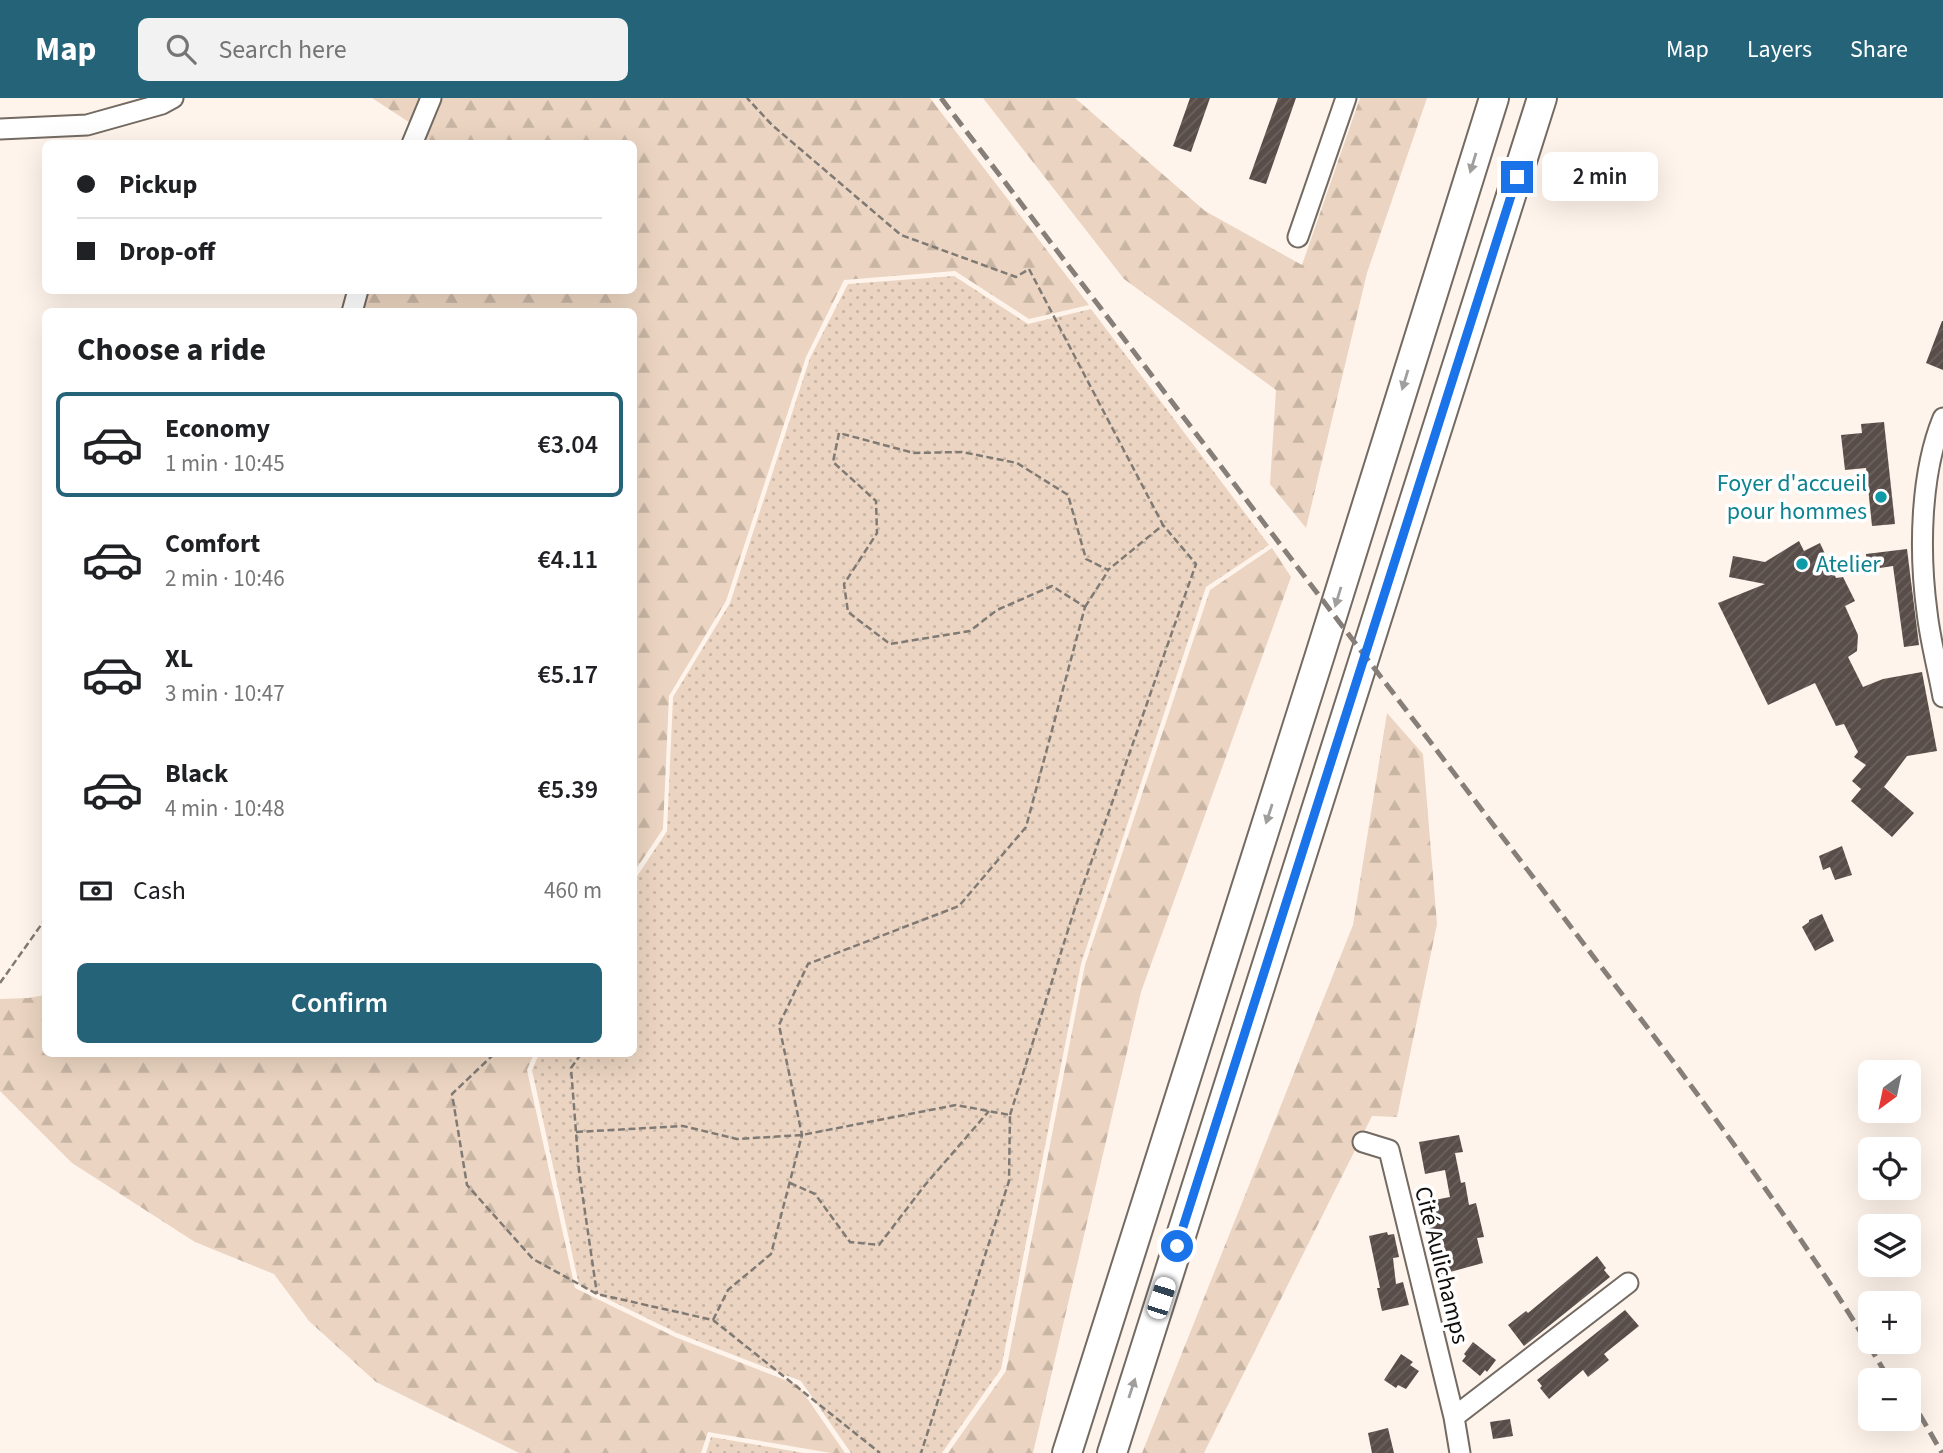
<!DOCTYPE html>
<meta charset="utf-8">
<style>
body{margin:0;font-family:"Source Sans 3",sans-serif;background:#f2f2f2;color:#202124;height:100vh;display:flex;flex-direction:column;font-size:26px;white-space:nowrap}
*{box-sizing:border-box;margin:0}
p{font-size:23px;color:#757577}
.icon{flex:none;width:38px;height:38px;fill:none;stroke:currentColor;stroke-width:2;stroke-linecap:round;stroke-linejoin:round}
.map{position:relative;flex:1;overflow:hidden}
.drawer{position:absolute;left:42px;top:210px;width:595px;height:749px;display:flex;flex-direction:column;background:#fff;border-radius:10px;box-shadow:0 7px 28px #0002}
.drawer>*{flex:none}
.hud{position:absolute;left:42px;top:42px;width:595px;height:154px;border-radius:10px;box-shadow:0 7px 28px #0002;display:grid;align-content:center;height:154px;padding:0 35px;background:#fff}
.needle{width:46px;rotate:213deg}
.controls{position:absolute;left:1858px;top:962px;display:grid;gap:14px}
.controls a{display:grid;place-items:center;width:63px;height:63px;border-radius:10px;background:#fff;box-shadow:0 7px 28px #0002;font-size:35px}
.end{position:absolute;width:32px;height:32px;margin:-16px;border:9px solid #1a73e8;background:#fff;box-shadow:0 0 0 4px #fff}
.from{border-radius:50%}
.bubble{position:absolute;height:49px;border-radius:10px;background:#fff;box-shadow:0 7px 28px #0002;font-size:23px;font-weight:600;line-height:49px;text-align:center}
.car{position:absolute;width:21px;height:42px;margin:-21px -10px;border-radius:9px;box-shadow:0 0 5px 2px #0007;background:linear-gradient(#fff 24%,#345 0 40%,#fff 0 76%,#345 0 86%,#fff 0)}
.hud b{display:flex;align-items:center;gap:24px;height:66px;font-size:26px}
.hud b+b{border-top:2px solid #e0e0e0}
.hud i{width:18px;height:18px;background:#202124}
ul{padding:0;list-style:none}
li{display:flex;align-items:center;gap:21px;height:105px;margin:0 14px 10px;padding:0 21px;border:4px solid transparent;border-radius:10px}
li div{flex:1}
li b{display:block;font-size:26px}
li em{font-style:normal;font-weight:600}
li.on{border-color:#246378}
li>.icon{width:63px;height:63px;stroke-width:1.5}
h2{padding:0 35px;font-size:32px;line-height:84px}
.pay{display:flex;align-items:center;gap:18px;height:77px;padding:0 35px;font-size:26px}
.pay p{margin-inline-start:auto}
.primary-button{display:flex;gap:14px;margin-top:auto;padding:14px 35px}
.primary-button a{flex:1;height:80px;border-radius:10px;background:#246378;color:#fff;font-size:28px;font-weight:600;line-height:80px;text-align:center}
header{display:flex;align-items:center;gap:42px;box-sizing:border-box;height:98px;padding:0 35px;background:#246378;color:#fff}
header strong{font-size:33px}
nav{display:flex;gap:38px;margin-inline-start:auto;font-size:24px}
.search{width:490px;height:63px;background:#f2f2f2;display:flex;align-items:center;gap:18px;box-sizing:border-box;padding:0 24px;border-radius:10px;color:#757577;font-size:26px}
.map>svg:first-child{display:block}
.grass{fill:url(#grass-dots)}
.forest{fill:url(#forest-firs)}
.building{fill:url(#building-hatch)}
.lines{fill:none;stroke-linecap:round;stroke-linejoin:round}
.minor-casing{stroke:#736a62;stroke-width:23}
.highway-casing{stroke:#736a62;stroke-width:32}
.path{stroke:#807a74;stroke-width:2.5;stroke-dasharray:7 3.5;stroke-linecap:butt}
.minor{stroke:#fff;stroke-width:19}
.highway{stroke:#fff;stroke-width:28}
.rail{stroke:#867f79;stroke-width:5;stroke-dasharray:14 7;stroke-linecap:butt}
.oneway{fill:#a09f9d}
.route{stroke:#1a73e8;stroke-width:9}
.culture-dot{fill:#0f9aa8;stroke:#fff;stroke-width:2.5}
.labels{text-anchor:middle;stroke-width:7;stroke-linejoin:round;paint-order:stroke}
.culture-label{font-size:24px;fill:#0d838f;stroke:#fff;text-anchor:end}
.street-label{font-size:24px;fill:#110e0b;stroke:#fff}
</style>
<header>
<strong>Map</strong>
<div class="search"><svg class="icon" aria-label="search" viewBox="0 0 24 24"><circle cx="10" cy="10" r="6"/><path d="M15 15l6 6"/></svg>Search here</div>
<nav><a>Map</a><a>Layers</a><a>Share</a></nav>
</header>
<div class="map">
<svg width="1943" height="1355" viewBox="0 0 1943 1355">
<defs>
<pattern id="grass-dots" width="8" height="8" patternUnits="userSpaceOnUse" patternTransform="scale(1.75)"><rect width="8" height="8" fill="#ebd4c1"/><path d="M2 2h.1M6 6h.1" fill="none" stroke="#c8b5a4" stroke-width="1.8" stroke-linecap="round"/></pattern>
<pattern id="forest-firs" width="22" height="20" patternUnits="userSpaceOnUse" patternTransform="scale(1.75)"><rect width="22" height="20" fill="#ebd4c1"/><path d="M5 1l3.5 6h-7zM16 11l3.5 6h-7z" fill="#c8b5a4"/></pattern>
<pattern id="building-hatch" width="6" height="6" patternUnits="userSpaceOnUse" patternTransform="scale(1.75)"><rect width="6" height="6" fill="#584d49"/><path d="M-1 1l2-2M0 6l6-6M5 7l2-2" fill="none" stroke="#6b625f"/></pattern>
</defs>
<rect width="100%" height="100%" fill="#fff4eb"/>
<!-- grass -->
<path class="grass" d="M954,178L1028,226L1091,211L1269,447L1206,489L1081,866L1001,1271L942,1355H851L801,1283L677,1235L579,1187L532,972L539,956H634V783L667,733L673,599L730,505L810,260L848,186Z
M711,1339L804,1355H706Z"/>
<!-- forest -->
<path class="forest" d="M372,0H930L1089,207L1029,221L955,173L844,182L806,259L726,503L669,598L663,731L634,774V214H362L369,193L634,192V46L417,45L421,32Z
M983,0H1075L1205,113L1302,167L1360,0H1427L1367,175L1306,430L1270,386L1276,292L1124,181Z
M1272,450L1291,479L1141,894L1033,1355H948L1006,1273L1085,867L1210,492Z
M1387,615L1423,656L1437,826L1397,1019L1372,1018L1204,1355H1142L1353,827Z
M45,897L46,956H534L527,972L575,1190L675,1239L798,1287L845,1355H831L708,1334L701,1355H519L376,1284L309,1223L274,1176L195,1144L72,1065L0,993V901L28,900Z"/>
<!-- building -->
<path class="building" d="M1190,0H1210L1191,54L1173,48Z
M1278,0H1296L1266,86L1249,81Z
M1942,223H1943V272L1926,265Z
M1884,324L1895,426L1872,428L1866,370L1845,372L1841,337L1862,335L1861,326Z
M1799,443L1804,453L1820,445L1836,480L1843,479L1855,503L1845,508L1858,537L1857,553L1848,559L1863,589L1883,581L1922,574L1937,653L1907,658L1884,689L1914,715L1892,739L1851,703L1861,691L1852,683L1866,667L1854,659L1858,654L1844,626L1836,628L1815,585L1768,607L1718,505L1765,486L1729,479L1733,458L1765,464Z
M1907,451L1919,547L1904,549L1893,468L1867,472L1866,456Z
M1842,748L1852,777L1835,782L1830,769L1823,772L1819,758Z
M1822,816L1834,843L1815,853L1802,829L1809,824V822Z
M1459,1037L1463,1054L1455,1055L1461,1085L1465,1084L1469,1107L1476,1105L1484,1139L1477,1140L1483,1165L1439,1177L1424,1104L1450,1099L1445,1072L1425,1076L1419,1044Z
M1387,1134L1388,1137L1394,1136L1399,1159L1393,1160L1396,1186L1403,1184L1409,1207L1382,1213L1377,1190H1380L1369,1138Z
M1597,1158L1606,1170L1604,1172L1610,1179L1524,1248L1508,1227L1526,1213L1528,1215Z
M1625,1212L1639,1228L1604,1256L1609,1262L1598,1271L1588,1279L1583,1272L1549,1301L1540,1290L1542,1288L1537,1282Z
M1473,1244L1496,1262L1487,1274L1485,1272L1480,1278L1462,1263L1466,1258L1464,1256Z
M1401,1256L1413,1264L1410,1267L1419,1273L1406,1291L1398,1287L1396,1290L1384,1282Z
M1510,1321L1513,1338L1493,1341L1490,1324Z
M1388,1330L1394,1355H1372L1368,1335Z"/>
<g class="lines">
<!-- minor casing -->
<g class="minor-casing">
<path id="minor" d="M0,31L87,27L162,6L173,0
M412,46L431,0
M1298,139L1346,0
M352,214L358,192
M1943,320C1920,376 1919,454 1927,514C1930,542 1938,571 1943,599
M1363,1044L1389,1052L1454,1319L1460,1355
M1454,1319L1628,1185"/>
</g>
<!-- highway casing -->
<g class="highway-casing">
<path id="highway" d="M1067,1355L1319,560L1494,0
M1112,1355L1542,0"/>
</g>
<!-- path -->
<path class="path" d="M1085,509L1108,473
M0,885L46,820
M494,956L452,996L467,1087L533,1161L597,1196L713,1222L880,1355
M581,956L571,970L579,1073L597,1196
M1010,1017L1074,813L1196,466L1163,427
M576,1034L683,1028L737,1041L802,1037L956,1007L1010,1017L1009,1083L921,1355
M790,1085L815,1096L850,1144L879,1147L925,1087L989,1013
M713,1222L728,1192L771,1156L802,1037L779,927L808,866L959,808L1026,729L1085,509L1052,488L997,512L970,533L890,546L848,514L844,486L877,435L876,403L833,364L839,335L914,355L962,354L1017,365L1068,397L1086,461L1108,472L1163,427L1029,171L1016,179L901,137L772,27L747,0"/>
<!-- minor -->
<use href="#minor" class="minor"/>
<!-- highway -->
<use href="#highway" class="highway"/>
<!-- rail -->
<path class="rail" d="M941,0L1672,962C1749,1066 1825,1171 1890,1283
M1909,1298L1942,1355"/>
</g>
<!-- one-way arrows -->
<defs><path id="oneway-solid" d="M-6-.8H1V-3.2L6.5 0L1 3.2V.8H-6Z" transform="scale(1.75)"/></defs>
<g class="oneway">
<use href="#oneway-solid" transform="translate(1473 65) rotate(107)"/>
<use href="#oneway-solid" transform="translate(1405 282) rotate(107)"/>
<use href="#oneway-solid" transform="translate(1338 499) rotate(107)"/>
<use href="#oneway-solid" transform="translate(1269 716) rotate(108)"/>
<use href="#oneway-solid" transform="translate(1132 1290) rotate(-72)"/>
</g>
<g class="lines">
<!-- route -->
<path class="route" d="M1177,1148L1517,79"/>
</g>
<!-- markers -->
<g class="culture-dot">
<circle cx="1881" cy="399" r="7"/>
<circle cx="1802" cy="466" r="7"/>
</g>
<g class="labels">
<!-- culture labels -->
<g class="culture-label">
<text x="1867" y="393">Foyer d'accueil<tspan x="1867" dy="28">pour hommes</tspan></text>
<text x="1816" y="474" text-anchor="start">Atelier</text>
</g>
<!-- street labels -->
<g class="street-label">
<text transform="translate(1442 1167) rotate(76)" y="8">Cité Aulichamps</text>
</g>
</g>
</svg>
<div class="controls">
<a><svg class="needle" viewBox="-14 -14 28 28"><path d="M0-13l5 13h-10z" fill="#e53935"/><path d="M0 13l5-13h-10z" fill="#757577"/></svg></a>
<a><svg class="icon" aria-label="locate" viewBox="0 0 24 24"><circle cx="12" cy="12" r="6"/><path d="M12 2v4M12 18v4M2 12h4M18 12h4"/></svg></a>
<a><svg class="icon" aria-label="layers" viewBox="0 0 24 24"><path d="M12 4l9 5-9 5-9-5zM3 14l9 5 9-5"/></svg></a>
<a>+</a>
<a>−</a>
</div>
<i class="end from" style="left:1177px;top:1148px"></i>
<i class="end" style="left:1517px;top:79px"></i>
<div class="bubble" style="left:1542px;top:54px;width:116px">2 min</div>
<i class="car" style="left:1161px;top:1200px;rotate:18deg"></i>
<div class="hud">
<b><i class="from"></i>Pickup</b>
<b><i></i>Drop-off</b>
</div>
<section class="drawer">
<h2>Choose a ride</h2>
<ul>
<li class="on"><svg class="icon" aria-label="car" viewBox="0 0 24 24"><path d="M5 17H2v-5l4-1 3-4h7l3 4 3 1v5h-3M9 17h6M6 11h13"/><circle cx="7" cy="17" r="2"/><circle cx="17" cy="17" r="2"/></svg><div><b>Economy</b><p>1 min · 10:45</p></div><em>€3.04</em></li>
<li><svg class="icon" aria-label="car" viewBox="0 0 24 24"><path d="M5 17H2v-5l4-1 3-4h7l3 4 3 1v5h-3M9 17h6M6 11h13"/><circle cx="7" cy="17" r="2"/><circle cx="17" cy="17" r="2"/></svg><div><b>Comfort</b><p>2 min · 10:46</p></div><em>€4.11</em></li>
<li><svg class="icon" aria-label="car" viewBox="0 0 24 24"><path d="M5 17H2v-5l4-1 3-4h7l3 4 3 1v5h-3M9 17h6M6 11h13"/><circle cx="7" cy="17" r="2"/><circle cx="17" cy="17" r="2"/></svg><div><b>XL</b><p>3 min · 10:47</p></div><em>€5.17</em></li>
<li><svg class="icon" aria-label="car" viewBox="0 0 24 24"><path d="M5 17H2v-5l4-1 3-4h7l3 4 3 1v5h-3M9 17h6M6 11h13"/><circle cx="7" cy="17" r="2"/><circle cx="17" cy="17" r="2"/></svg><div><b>Black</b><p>4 min · 10:48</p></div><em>€5.39</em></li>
</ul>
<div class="pay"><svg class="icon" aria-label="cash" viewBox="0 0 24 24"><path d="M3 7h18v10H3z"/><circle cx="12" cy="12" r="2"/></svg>Cash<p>460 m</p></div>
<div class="primary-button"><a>Confirm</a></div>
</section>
</div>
